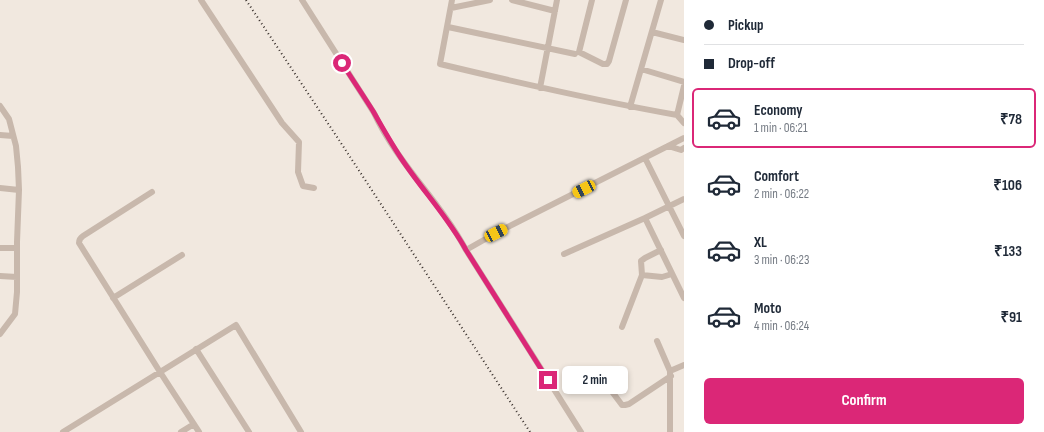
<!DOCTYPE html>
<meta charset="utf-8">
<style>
body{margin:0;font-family:"Sofia Sans Condensed",sans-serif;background:#f6f6f7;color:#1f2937;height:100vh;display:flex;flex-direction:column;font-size:15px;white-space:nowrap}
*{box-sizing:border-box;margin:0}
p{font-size:13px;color:#747a83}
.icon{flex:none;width:22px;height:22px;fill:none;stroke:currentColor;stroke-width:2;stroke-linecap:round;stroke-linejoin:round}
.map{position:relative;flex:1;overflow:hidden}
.details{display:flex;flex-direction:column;background:#fff;width:360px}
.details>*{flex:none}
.top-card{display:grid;align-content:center;height:88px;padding:0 20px;background:#fff}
.end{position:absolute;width:18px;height:18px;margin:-9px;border:5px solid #db2777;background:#fff;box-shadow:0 0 0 2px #fff}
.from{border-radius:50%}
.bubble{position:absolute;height:28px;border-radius:6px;background:#fff;box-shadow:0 2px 6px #0003;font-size:13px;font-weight:700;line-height:28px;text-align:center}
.car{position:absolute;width:12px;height:24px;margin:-12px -6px;border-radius:5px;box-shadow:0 0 3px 1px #0007;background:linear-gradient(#f5c518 24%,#345 0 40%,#f5c518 0 76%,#345 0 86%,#f5c518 0)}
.top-card b{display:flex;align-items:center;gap:14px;height:38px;font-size:15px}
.top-card b+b{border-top:1px solid #e0e1e3}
.top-card i{width:10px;height:10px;background:#1f2937}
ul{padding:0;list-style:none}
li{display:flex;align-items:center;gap:12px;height:60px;margin:0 8px 6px;padding:0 12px;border:2px solid transparent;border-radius:6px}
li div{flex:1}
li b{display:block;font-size:15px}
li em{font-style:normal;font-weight:700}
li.selected{border-color:#db2777}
li>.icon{width:36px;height:36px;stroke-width:1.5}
.primary-button{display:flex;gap:8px;margin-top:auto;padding:8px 20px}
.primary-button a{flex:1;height:46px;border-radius:6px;background:#db2777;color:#fff;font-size:16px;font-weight:700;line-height:46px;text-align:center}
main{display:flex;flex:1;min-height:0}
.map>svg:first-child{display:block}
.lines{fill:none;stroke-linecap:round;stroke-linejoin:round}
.minor{stroke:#c8b8ac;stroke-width:6}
.rail{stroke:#372e2a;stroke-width:2;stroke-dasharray:1 3;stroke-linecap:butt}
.route{stroke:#db2777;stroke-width:5}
</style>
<main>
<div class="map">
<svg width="684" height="432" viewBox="0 0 684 432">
<rect width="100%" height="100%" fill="#f1e8df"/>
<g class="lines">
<!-- minor -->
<path class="minor" d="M201,0L282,123L299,142L298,172L303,186L314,188
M302,0L374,113C397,163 440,201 466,250L581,432
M452,0L440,64C519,83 598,101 677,115L684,123
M512,0L555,11
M592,0L579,52L603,64H607L609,61L626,0
M451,8L490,0
M448,27L575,54
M652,32L684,40
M641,69L684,82
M540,88L557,0
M0,106L9,119L16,146L18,167L19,190L17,242V292L15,314L0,334
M630,107L661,0
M677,115L684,86
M0,135L13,136
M668,146L681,150L684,148
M645,158L684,236
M0,188L19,190
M152,192L83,236C80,238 79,240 79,243L160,372L199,432
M645,218L684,298
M0,248H17
M466,250L496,233L684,138
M661,250L645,258L641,261L642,275L662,277L672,274
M564,254L645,218L684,199
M0,276L17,277
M113,298L182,255
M622,327L642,275
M657,341L670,371
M196,349L249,432
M613,393L622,405H625L629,404L671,376
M63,432L236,325L301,432
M181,432L194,424
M670,432V371L684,365"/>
<!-- rail -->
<path class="rail" d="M246,0L339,140L530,432"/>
</g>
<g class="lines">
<!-- route -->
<path class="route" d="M342,63C352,79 363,95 373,111C382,127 391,143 401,158C422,190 448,217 466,250L548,380"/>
</g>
</svg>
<i class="end from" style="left:342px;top:63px"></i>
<i class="end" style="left:548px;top:380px"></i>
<div class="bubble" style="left:562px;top:366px;width:66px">2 min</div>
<i class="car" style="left:584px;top:189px;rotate:243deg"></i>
<i class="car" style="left:496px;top:233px;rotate:63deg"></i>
</div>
<section class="details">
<div class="top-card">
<b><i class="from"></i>Pickup</b>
<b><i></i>Drop-off</b>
</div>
<ul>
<li class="selected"><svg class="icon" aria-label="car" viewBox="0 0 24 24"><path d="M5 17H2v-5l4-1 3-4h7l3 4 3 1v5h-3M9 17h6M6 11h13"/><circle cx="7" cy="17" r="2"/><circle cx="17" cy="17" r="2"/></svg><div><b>Economy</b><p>1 min · 06:21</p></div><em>₹78</em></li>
<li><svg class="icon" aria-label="car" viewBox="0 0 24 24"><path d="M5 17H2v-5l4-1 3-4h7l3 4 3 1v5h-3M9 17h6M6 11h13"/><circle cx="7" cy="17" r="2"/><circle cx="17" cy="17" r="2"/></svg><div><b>Comfort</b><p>2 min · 06:22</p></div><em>₹106</em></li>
<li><svg class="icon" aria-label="car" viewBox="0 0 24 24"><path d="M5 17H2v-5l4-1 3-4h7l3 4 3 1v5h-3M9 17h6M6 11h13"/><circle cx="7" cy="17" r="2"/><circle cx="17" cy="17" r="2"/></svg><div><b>XL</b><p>3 min · 06:23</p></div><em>₹133</em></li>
<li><svg class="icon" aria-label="car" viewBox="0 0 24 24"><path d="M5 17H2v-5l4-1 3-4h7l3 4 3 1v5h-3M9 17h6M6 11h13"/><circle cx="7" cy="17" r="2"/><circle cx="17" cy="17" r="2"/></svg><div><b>Moto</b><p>4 min · 06:24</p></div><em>₹91</em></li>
</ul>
<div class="primary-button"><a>Confirm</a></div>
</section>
</main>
